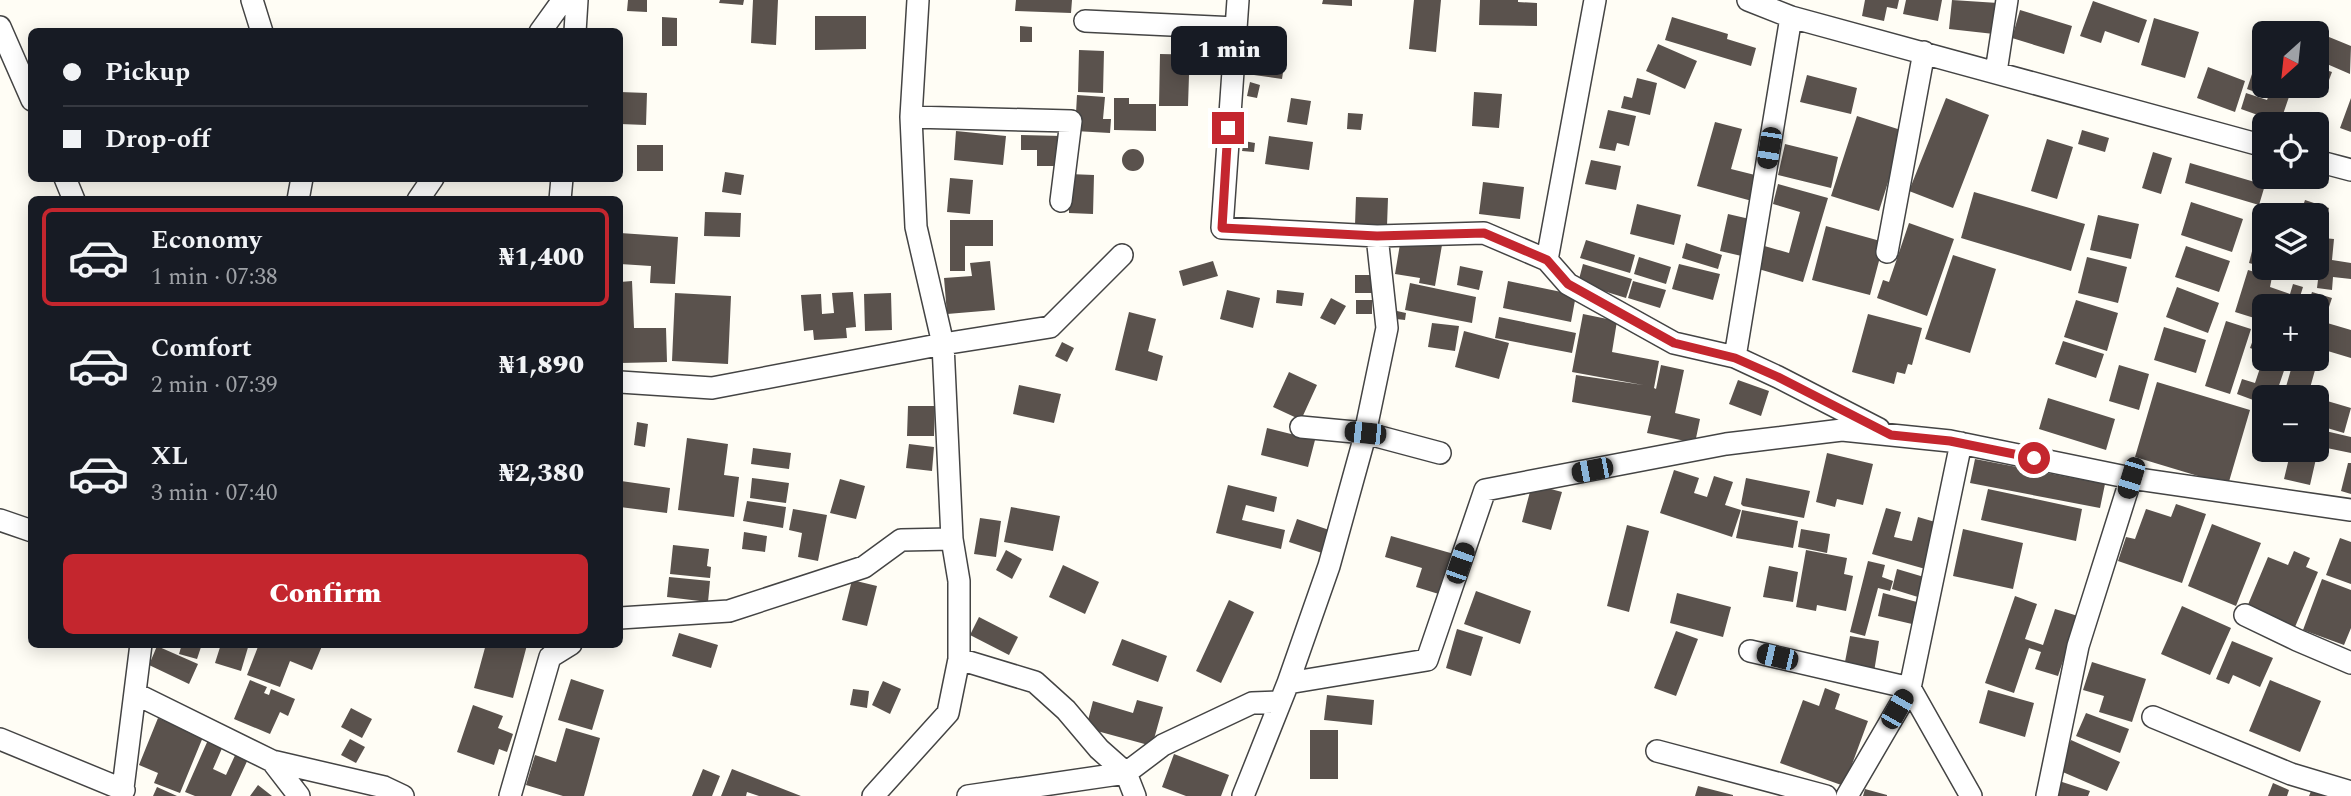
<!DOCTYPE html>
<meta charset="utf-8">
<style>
body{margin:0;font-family:Spectral,serif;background:#242831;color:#f1f3f6;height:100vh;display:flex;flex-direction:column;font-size:26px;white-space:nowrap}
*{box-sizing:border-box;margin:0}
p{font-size:23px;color:#9ea1a6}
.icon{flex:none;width:38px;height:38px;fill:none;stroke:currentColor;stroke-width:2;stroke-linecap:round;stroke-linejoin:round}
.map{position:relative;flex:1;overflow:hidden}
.details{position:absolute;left:28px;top:196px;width:595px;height:452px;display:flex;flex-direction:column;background:#171b24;border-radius:10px;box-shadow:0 4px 18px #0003}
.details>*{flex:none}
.guide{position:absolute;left:28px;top:28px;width:595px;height:154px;border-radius:10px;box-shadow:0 4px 18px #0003;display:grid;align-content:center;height:154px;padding:0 35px;background:#171b24}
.needle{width:46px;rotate:207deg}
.fabs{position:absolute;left:2252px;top:21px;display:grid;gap:14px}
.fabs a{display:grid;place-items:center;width:77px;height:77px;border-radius:10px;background:#171b24;box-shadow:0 4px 18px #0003;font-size:35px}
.end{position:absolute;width:32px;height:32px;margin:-16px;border:9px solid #c4262e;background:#fff;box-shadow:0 0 0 4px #fff}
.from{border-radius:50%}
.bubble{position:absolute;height:49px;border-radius:10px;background:#171b24;box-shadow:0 4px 18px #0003;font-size:23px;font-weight:800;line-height:49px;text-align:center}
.car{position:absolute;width:21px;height:42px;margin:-21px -10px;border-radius:9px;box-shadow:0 0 5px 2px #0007;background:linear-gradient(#222 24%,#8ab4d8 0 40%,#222 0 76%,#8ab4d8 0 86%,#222 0)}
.guide b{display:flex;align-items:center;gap:24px;height:66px;font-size:26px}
.guide b+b{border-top:2px solid #363941}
.guide i{width:18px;height:18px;background:#f1f3f6}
ul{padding:12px 0 0;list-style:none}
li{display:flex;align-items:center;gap:21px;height:98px;margin:0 14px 10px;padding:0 21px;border:4px solid transparent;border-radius:10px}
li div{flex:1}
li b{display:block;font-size:26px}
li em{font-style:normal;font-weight:800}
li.current{border-color:#c4262e}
li>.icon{width:63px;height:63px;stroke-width:1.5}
.button{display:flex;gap:14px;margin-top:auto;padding:14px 35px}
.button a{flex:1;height:80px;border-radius:10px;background:#c4262e;color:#fff;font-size:28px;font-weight:800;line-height:80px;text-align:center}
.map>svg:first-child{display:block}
.building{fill:#5a524d}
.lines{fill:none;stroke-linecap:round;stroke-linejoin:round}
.street-casing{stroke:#444;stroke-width:24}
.street{stroke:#fff;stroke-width:21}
.route{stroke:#c4262e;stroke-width:9}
</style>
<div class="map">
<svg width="2351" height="796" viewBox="0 0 2351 796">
<rect width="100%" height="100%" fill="#fffdf5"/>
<!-- building -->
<path class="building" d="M628,0H647V12L627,11Z
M720,0H744L743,5L719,3Z
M753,0H778L776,45L751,43Z
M1016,0H1072L1071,13L1015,11Z
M1323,0H1352V6L1322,4Z
M1414,0H1441L1436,52L1409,49Z
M1480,0H1518V2L1537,3V26L1479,25Z
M1865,0H1899L1897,9L1887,7L1884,21L1862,16Z
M1906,0H1942L1938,21L1903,14Z
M1952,0L1998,3L1994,34L1949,29Z
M2093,1L2147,20L2139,43L2105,31L2101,43L2080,36Z
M2020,10L2072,26L2064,54L2012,38Z
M815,16H866V49L815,50Z
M662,17L677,18V46H662Z
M1672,17L1728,34L1727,39L1756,48L1751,66L1665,40Z
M2154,18L2199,32L2185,78L2141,65Z
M1020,26L1032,27V42H1020Z
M2329,37L2351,46L2350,74L2320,61Z
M1658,44L1697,61L1685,89L1646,71Z
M2261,47L2264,48V86H2267L2263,95L2247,89Z
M1258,48L1286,53L1282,79L1254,75Z
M1079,50L1104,51L1103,93L1078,92Z
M1160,54L1210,55V75H1189L1188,106H1159Z
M2208,67L2245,81L2235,112L2197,98Z
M2317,67L2332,72L2323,96L2295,86H2317Z
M1807,75L1857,88L1851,114L1800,102Z
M1637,78L1657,83L1650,115L1621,108L1624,96L1632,98Z
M1250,82L1260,85L1257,98L1247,96Z
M2272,87L2290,94L2280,123L2241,109L2246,93L2267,100Z
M620,92L647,93L646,125L620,124Z
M1474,92L1502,94L1499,128L1472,126Z
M1077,95L1105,97L1103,119H1111L1110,133L1075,131Z
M1114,98H1129V104H1156V131L1114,130Z
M1291,98L1311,101L1307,125L1287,122Z
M1946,98L1989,115L1953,208L1909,191Z
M2351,98V132L2340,128Z
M1608,110L1636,116L1629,146L1617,143L1615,151L1599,148Z
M1348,113L1363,114L1361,130L1347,129Z
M1857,116L1904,131L1879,211L1831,196Z
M1715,122L1742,129L1731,169L1759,176L1752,201L1697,186Z
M2082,130L2109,138L2105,152L2078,144Z
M956,131L1006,136L1003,165L954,160Z
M1021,135L1062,136V166H1037V150H1021Z
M1269,136L1313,142L1309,170L1265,164Z
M2047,139L2073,147L2057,199L2031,191Z
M1244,141L1255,143L1254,152L1242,151Z
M1785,144L1838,157L1831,188L1778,175Z
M637,145H663V171H637Z
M1122 160a11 11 0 1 1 22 0a11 11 0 1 1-22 0Z
M2153,152L2172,158L2161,194L2142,188Z
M1591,160L1621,166L1616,190L1585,184Z
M2190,163L2265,185L2259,205L2185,183Z
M725,172L744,175L741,195L722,192Z
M1069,174L1094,175L1093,214L1069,213Z
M950,178L973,180L970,214L947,212Z
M1483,182L1524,187L1520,219L1479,214Z
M1778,184L1828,198L1803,282L1755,268L1761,245L1789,253L1800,212L1773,204Z
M1974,192L2085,224L2071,271L1961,238Z
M1356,197L1388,198L1387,226L1355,225Z
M2305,200L2329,208L2323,229L2317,227V215H2300Z
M2191,202L2243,219L2232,252L2181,235Z
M1637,204L1681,215L1674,245L1630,234Z
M705,212L741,213L740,237L704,236Z
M2262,212L2270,215H2264V267L2249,263Z
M1728,214L1754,220L1746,257L1720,251Z
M2098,215L2139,224L2131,259L2090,250Z
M950,220H993V246H965V271H950Z
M1909,223L1954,239L1927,316L1877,298L1883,280L1889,282Z
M1826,226L1884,242L1870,295L1812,280Z
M620,233L678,237L675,284L650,283L651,266L620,264Z
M1401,238L1442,245L1435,286L1419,283L1420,278L1395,274Z
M2323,238L2334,239L2332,260L2351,263V279L2333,277L2332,290L2317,288Z
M1586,240L1635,255L1630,273L1580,258Z
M1686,243L1722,255L1718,269L1682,258Z
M2186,246L2230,261L2219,292L2175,277Z
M1953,255L1996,269L1970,353L1925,339Z
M1639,257L1671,267L1666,284L1634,274Z
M2087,257L2127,267L2118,303L2078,293Z
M990,261L995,310L947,314L944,278L972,276L970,263Z
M1213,261L1218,276L1183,286L1179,271Z
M1583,264L1632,279L1626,298L1578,283Z
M1679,264L1720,274L1713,300L1672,289Z
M1460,266L1483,271L1479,290L1457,285Z
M2248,270L2272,277L2270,287L2290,294L2293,284L2303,287L2297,306H2264V321L2235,312Z
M1355,275H1375L1374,293H1355Z
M632,281L634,328H666L667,362L620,363V282Z
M1508,281L1576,295L1571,322L1503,308Z
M1633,281L1666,290L1660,308L1628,298Z
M1410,283L1476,297L1472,323L1405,310Z
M2177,287L2219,303L2208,333L2166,317Z
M1227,290L1260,298L1253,328L1220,319Z
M1277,290L1304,293L1302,306L1276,303Z
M853,292L856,327L846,328L847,338L814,340L813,330L804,331L801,295L821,294L822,314L834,313L832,293Z
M2312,292L2332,298L2328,310L2308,304Z
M675,293L731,296L728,364L672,361Z
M891,293L892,330L865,331L864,294Z
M1331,298L1346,306L1335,325L1320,318Z
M1356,300H1372V314H1356Z
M2076,300L2118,313L2107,351L2064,337Z
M1397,311L1406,313L1405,320L1396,319Z
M1129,312L1156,319L1148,351L1163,356L1157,381L1115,370Z
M1583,314L1617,321L1612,352L1659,361L1654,388L1656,389L1661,365L1684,370L1675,413L1700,419L1695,443L1647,433L1651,416L1572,402L1576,375L1643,385L1572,372Z
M1868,314L1922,328L1912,365L1908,364L1905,374L1897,372L1894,384L1852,372Z
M1499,317L1576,333L1572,353L1495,338Z
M2317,320L2351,330V358L2321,349L2308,395L2314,397H2283L2294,359H2317Z
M2226,321L2251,329L2230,394L2205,386Z
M1432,323L1459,326L1455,351L1428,347Z
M2164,327L2206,340L2196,373L2154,360Z
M2257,329L2264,332V353L2250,348Z
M1464,331L1509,343L1499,379L1455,367Z
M2063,341L2104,354L2096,378L2055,364Z
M1062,342L1074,348L1067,362L1055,356Z
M2263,359H2288L2275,397H2264V404L2237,394L2242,379L2255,383Z
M2119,365L2149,374L2139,410L2109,401Z
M1289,372L1317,385L1301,420L1273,407Z
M1738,380L1769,391L1761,416L1729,404Z
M2157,382L2250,410L2228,485L2135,457Z
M1019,385L1061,394L1054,423L1013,414Z
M2048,398L2115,419L2106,450L2039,429Z
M2317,398L2351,408L2344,433L2317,425Z
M908,406H935L934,436H907Z
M637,422L648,424L645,447L634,445Z
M1267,428L1315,440L1308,467L1261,455Z
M2317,429L2351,437V453L2317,446Z
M687,438L728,444L724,475L739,477L734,517L678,510Z
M909,444L934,447L932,471L906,468Z
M753,448L791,453L789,469L751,464Z
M2291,450H2318L2310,485L2284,479Z
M1827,453L1873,464L1863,505L1837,499L1835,507L1816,502Z
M1975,459L2105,484L2100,508L1970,483Z
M2348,463H2351V494L2341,491Z
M1674,470L1699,478L1694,493L1707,497L1714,476L1733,482L1725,505L1741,510L1732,537L1660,513Z
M752,478L789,483L786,503L750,498Z
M1746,478L1810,491L1804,518L1743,506L1741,504Z
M840,479L865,486L856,519L830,513Z
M621,481L670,488L667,513L620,507Z
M1532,484L1562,492L1551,530L1522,522Z
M1228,485L1277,497L1274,512L1246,505L1242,520L1285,530L1281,549L1216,533Z
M1988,489L2082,509L2076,541L1981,520Z
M747,501L786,507L783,528L743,521Z
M2176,504L2206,514L2182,583L2118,561L2126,537L2135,539L2146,509L2171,517Z
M1011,507L1060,516L1053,551L1004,542Z
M1886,508L1901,512L1894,537L1912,541L1918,517L1942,524L1929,570L1872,554Z
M793,509L827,515L818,561L798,557L802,533L789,530Z
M1742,510L1798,521L1793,548L1736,538Z
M980,518L1001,521L996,557L974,554Z
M1297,519L1335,532L1328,555L1289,542Z
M2212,524L2261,543L2236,606L2188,586Z
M1627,525L1649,531L1629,612L1607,606Z
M1801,529L1830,534L1827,553L1798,547Z
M1963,529L2023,543L2013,589L1953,576Z
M744,532L767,536L765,552L742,549Z
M1391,536L1454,554L1442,595L1416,587L1422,568L1385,557Z
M2340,538L2351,542V584L2326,575Z
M673,545L709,549L707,566L711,567L710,578L670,574Z
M1006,550L1022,559L1012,579L996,570Z
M1806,550L1847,558L1844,574L1853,576L1846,611L1817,605L1816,611L1796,607Z
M2294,551L2310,558L2306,567L2318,572L2295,627L2247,607L2268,557L2288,565Z
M1868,561L1885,565L1882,577L1893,581L1890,591L1878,588L1865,636L1850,632Z
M1063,565L1099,582L1085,614L1049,597Z
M1769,566L1798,572L1793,602L1763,597Z
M1897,569L1924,577L1918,597L1892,589Z
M669,577L710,581L708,602L667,597Z
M2322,579L2351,590V628L2344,645L2303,630Z
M852,580L877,586L867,626L842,620Z
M1476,591L1531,611L1520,644L1464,624Z
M1677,593L1731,607L1723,637L1670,623Z
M1883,593L1917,602L1912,624L1878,616Z
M2015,596L2037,604L2025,639L2043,645L2055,609L2078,616L2058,676L2035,669L2041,652L2029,648L2014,693L1985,683Z
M1229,600L1254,612L1221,683L1196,671Z
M2182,606L2231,628L2210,675L2161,654Z
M979,617L1018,637L1009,655L970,635Z
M1457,629L1483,637L1471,676L1446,668Z
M1676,631L1698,639L1676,696L1654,688Z
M679,633L718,645L711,668L672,656Z
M1850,636L1879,641L1874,672L1844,667Z
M1122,639L1167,656L1158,682L1112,665Z
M2232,641L2273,658L2260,687L2233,675L2229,684L2216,679Z
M182,644H202L197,659L179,654Z
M221,644H249L241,671L215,663Z
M259,644H316L322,646L312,670L290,661L280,687L247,675Z
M486,644L527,645L513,698L474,688Z
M157,646L198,664L189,684L149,665Z
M2092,662L2146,679L2132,722L2099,712L2104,696L2083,690Z
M571,679L604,690L592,730L558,720Z
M250,680L267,687L264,693L269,695L271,689L295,699L288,716L280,712L270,734L234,719Z
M2270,680L2321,701L2300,752L2249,731Z
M883,681L901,689L890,714L872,705Z
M1825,688L1840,694L1835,709L1868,721L1844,786L1780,763L1803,700L1819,706Z
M853,689L869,691L867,708L850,705Z
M1988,690L2034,703L2025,737L1979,723Z
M1327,695L1374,700L1372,725L1324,720Z
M1137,700L1163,707L1152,746L1086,728L1093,701L1133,713Z
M473,705L503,716L498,728L513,734L507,752L499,749L494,765L457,752Z
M351,708L372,719L362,738L341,727Z
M2086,713L2129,729L2120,753L2076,736Z
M158,718L203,737L180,793L154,783L158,773L139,765Z
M566,728L600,738L584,796H563L526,785L535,755L556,762Z
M1310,730H1338V779H1310Z
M350,739L365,747L356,763L341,755Z
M208,740L223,746L213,769L226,775L237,751L249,757L231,796H195L185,792Z
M2071,740L2120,762L2107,791L2058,770Z
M1174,754L1229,775L1221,796H1186L1162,787Z
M703,769L720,776L712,796H692Z
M732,769L801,796H759L747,792L746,796H721Z
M2056,780L2090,791L2088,796H2051Z
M2273,783L2289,790L2287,796H2268Z
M258,785L272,796H250Z
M1698,786L1733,795V796H1695Z
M157,787L177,796H153Z
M1865,789L1887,795V796H1863Z
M2312,789L2327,796H2309Z"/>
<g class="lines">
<!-- street casing -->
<g class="street-casing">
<path id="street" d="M252,0L262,32
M1238,0L1222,228L1377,236L1484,233L1547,260L1568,284L1674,343L1735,357L1778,377L1879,429
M1748,0L1791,17L2264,146
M1085,21L1236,28
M0,27L32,100
M540,32L563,0
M575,32L577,0
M1996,72L2007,0
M911,117L1071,121L1061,201
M2317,161L2351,170
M65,178L74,200
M298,200L302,178
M418,200L433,178
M560,200L562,178
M1887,252L1924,52
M1547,260L1595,0
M1735,357L1791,17
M620,382L712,388L943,344L1050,327L1122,255
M1301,427L1365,433L1440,453
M0,520L32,531
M2245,615L2297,640L2351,663
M620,618L729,611L864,567L901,540L952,539
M1750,651L1910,688L1971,796
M959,659L1035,682L1066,710L1099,749L1126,773L1135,796
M1288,683L1329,566L1363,443L1387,328L1377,236
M136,694L272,761L384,787L403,796
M2153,717L2291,774L2351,792
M0,739L124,790
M1657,751L1826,796
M272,761L299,796
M122,796L141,644
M510,796L550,657L571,644
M873,796L948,713L959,659V581L952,539L943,344L916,227L911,117L918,0
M968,796L1126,773L1163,745L1252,703L1280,702
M1243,796L1288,683L1427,660L1485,490L1726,444L1842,430L1950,441L2131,478L2351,510
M1847,796L1910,688L1961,443
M2047,796L2078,646L2131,478"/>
</g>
<!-- street -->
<use href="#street" class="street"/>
</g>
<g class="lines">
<!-- route -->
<path class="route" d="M1228,128L1222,228L1377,236L1484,233L1547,260L1568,284L1674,343L1735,358L1778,377L1891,435L1950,441L2034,458"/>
</g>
</svg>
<div class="fabs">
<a><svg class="needle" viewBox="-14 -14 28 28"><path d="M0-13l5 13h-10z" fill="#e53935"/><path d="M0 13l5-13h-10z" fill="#9ea1a6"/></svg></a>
<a><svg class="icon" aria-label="locate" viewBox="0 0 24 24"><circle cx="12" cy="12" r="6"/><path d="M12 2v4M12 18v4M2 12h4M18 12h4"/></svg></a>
<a><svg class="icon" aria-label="layers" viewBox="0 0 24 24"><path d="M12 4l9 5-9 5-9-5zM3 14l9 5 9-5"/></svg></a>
<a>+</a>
<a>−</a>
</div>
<i class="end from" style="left:2034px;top:458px"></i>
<i class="end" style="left:1228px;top:128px"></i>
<div class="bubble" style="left:1171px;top:26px;width:116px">1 min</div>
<i class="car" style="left:1769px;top:148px;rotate:189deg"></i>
<i class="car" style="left:1365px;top:433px;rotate:276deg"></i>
<i class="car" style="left:1592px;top:470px;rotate:259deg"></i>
<i class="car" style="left:2131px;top:478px;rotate:197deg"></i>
<i class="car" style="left:1460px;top:563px;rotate:19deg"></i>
<i class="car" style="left:1777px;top:657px;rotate:283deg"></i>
<i class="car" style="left:1897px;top:709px;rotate:30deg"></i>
<div class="guide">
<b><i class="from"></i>Pickup</b>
<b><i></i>Drop-off</b>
</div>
<section class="details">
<ul>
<li class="current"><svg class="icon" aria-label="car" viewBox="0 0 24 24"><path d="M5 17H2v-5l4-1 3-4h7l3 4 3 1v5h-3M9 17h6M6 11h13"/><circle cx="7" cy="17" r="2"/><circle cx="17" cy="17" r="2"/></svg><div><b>Economy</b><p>1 min · 07:38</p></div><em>₦1,400</em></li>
<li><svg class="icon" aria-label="car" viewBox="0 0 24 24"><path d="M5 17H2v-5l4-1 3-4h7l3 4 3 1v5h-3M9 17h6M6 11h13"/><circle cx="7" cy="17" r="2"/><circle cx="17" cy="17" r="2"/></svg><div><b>Comfort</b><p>2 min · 07:39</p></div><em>₦1,890</em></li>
<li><svg class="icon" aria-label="car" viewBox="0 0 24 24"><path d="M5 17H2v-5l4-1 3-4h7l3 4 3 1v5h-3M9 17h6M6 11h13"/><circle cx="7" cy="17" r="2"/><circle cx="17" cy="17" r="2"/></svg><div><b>XL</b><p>3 min · 07:40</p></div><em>₦2,380</em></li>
</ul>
<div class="button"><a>Confirm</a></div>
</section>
</div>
